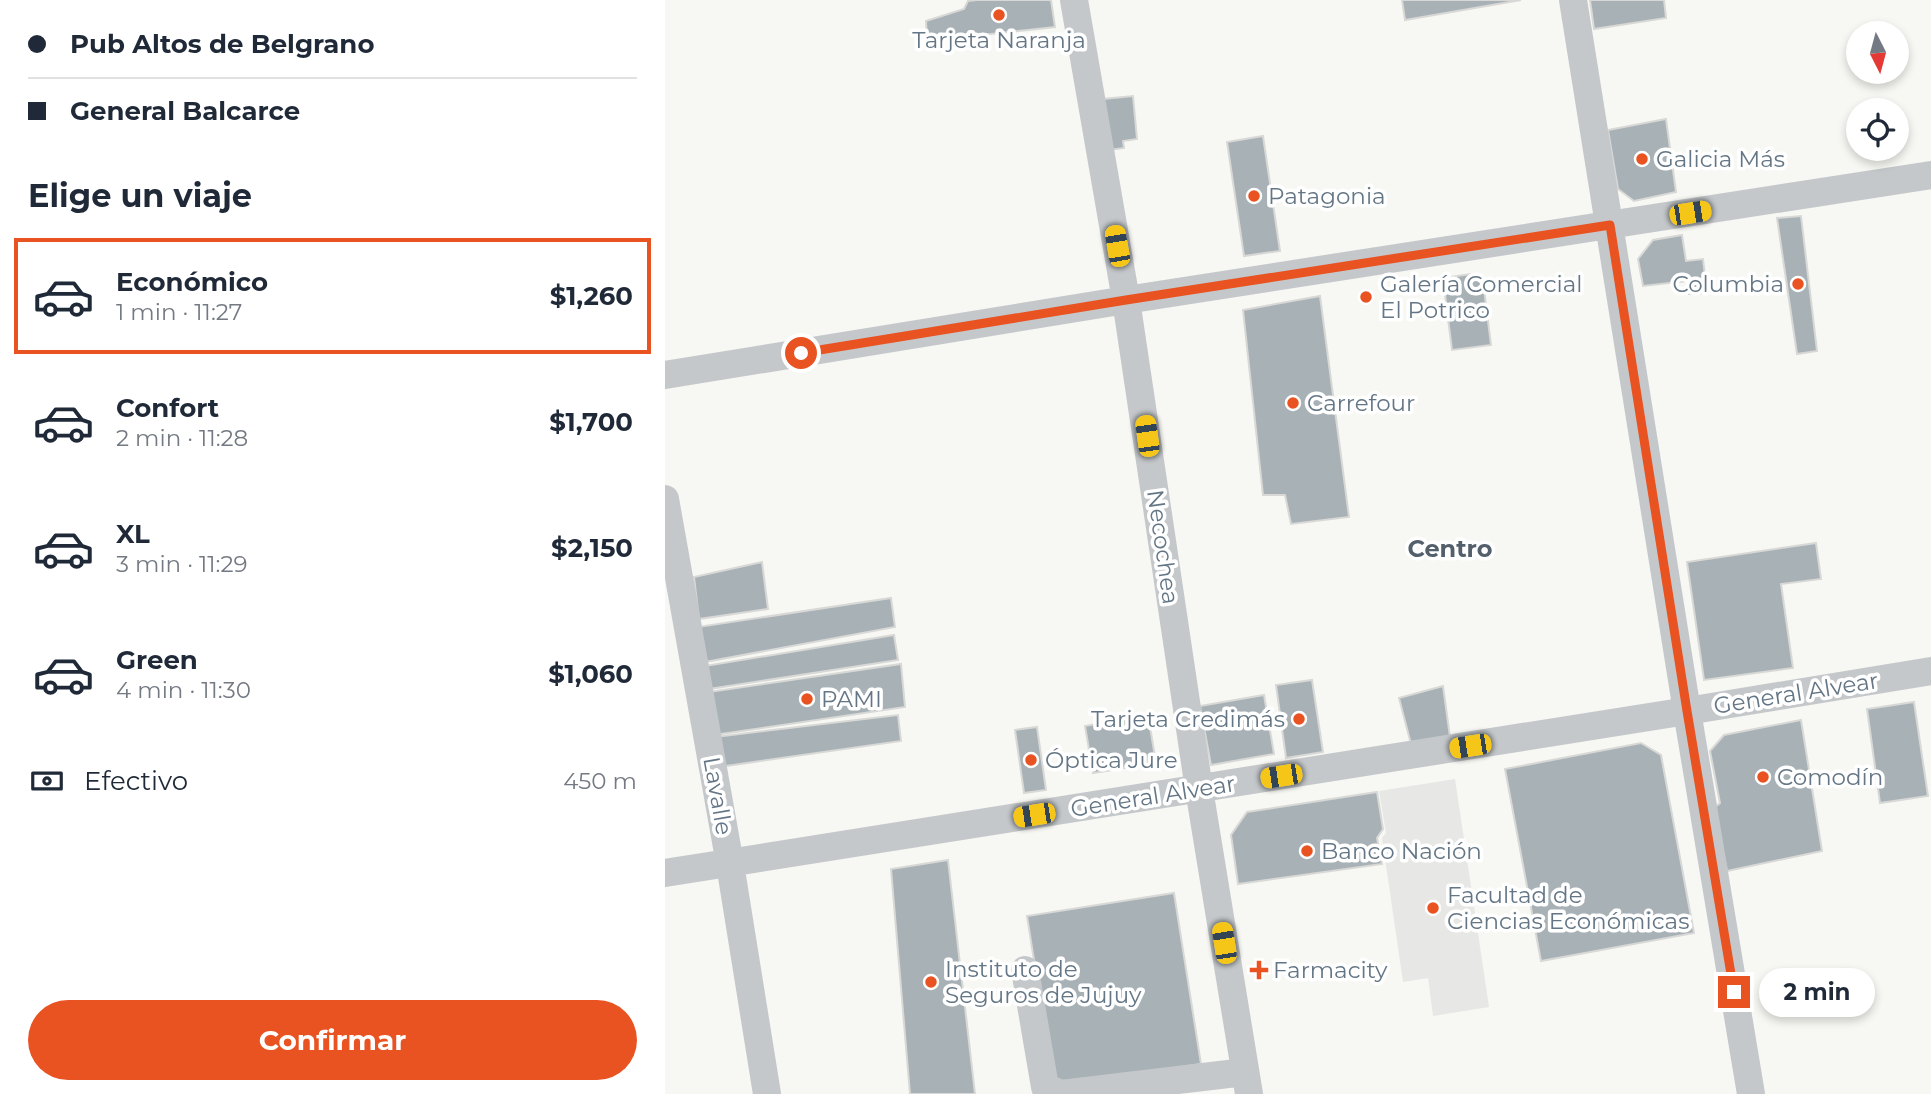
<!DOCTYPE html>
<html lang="es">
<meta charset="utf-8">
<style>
body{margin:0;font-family:Montserrat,sans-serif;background:#f6f6f7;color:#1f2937;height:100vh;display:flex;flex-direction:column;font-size:26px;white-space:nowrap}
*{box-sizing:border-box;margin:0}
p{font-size:23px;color:#747a83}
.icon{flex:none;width:38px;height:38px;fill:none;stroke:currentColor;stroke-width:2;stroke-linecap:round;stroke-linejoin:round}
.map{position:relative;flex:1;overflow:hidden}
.side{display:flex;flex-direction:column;background:#fff;width:665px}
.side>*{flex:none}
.guide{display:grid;align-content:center;height:154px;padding:0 28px;background:#fff}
.needle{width:46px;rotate:174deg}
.buttons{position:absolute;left:1181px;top:21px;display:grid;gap:14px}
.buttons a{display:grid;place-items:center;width:63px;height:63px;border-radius:50%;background:#fff;box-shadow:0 4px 10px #0003;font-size:35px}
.end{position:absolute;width:32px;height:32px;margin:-16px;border:9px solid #e95221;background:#fff;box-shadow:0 0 0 4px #fff}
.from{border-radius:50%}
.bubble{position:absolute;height:49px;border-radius:24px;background:#fff;box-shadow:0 4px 10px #0003;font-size:23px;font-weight:700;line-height:49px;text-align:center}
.car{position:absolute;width:21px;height:42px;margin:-21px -10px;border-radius:9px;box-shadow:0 0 5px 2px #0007;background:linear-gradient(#f5c518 24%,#345 0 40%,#f5c518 0 76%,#345 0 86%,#f5c518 0)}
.guide b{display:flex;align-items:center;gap:24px;height:66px;font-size:26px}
.guide b+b{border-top:2px solid #e0e1e3}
.guide i{width:18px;height:18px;background:#1f2937}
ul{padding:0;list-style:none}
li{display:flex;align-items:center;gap:21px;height:116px;margin:0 14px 10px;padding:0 14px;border:4px solid transparent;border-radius:0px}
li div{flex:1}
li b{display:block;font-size:26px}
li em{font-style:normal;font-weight:700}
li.on{border-color:#e95221}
li>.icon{width:63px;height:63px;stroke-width:1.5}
h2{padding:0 28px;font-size:32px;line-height:84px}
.pay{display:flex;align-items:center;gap:18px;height:77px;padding:0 28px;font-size:26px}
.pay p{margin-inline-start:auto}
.button{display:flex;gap:14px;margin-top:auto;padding:14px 28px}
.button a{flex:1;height:80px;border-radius:42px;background:#e95221;color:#fff;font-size:28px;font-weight:700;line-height:80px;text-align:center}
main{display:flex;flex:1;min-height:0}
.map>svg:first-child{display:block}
.built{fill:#e7e8e6}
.building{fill:#a8b1b6;stroke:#d8d8d6;stroke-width:2}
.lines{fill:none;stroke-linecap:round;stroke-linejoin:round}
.minor{stroke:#c4c8cb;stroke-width:28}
.route{stroke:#e95221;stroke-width:9}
.poi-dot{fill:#e95221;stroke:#fff;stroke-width:2.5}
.labels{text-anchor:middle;stroke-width:7;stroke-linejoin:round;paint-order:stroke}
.poi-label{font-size:23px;fill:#647685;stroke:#fff;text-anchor:start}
.street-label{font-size:23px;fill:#647685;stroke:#fff}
.neighbourhood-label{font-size:24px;font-weight:bold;fill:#535f6a;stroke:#fff}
</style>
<main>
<section class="side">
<div class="guide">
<b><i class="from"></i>Pub Altos de Belgrano</b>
<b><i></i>General Balcarce</b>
</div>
<h2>Elige un viaje</h2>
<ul>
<li class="on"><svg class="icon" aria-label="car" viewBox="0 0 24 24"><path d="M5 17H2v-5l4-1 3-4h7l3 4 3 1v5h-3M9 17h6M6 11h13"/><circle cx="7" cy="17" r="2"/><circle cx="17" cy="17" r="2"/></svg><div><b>Económico</b><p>1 min · 11:27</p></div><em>$1,260</em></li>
<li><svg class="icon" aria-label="car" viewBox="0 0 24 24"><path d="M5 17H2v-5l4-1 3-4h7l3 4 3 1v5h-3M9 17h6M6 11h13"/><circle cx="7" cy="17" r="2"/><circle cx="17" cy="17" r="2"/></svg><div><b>Confort</b><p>2 min · 11:28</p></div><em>$1,700</em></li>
<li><svg class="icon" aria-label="car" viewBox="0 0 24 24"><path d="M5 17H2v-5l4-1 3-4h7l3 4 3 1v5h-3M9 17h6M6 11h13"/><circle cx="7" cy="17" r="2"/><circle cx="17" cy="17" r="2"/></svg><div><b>XL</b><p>3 min · 11:29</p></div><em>$2,150</em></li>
<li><svg class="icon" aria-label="car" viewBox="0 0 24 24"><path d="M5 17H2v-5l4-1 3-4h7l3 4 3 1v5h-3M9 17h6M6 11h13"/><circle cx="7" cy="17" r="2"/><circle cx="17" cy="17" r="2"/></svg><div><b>Green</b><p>4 min · 11:30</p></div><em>$1,060</em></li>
</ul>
<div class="pay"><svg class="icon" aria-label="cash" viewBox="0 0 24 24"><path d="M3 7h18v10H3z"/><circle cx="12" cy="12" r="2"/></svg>Efectivo<p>450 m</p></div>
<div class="button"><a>Confirmar</a></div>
</section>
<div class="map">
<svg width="1266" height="1094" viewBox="0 0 1266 1094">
<rect width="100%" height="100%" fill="#f7f7f3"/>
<!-- built -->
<path class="built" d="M790,779L824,1007L768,1016L763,978L738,982L717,838L721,833L714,791Z"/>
<!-- building -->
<path class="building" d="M312,0H386L390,27L262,41L261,21L299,9L303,1Z
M737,0H856L740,20Z
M925,0H999L1001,18L929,29Z
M468,96L472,139L458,141L459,148L444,150L438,99Z
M1001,119L1011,192L969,201L953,189L943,130Z
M598,136L615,251L579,256L562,142Z
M1136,216L1152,351L1132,354L1112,218Z
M1017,235L1021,261L1038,259L1042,293L1024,294L1022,281L978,286L973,259L988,240Z
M806,274L818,281L826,345L787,350L778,278Z
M655,296L684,517L626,524L620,495H598L578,310Z
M1151,543L1156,579L1116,584L1128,668L1039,680L1022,562Z
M97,562L103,609L34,619L29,577Z
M226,598L230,627L40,662L33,627Z
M229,635L233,660L44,689L40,666Z
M236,664L240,707L49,735L44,692Z
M647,680L658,752L621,758L611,685Z
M778,686L785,737L746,744L734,698Z
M599,695L609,754L546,765L535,706Z
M1249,702L1263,796L1215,803L1202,709Z
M233,715L236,741L54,767L50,737Z
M483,715L491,763L428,773L420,726Z
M1136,720L1157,851L1062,871L1049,808L1055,803L1045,751L1059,735Z
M372,727L381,790L359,793L350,730Z
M976,743L996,755L1029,933L876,961L840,769Z
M712,792L718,829L712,838L717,864L573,884L566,835L582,812Z
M283,860L310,1094H245L226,869Z
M509,893L536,1064L389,1087L362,916Z"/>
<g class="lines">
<!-- minor -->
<path class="minor" d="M409,0L461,300L534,789L584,1094
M908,0L1022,711L1086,1094
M0,375L461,300L1266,175
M0,499L65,864L102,1094
M0,873L1022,711L1266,671
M360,970L380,1087L396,1094L580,1072"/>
</g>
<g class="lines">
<!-- route -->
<path class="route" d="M136,353L461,300L945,225L1022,711L1069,992"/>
</g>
<!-- markers -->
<g class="poi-dot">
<circle cx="334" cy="15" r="7"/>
<circle cx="977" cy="159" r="7"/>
<circle cx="589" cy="196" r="7"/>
<circle cx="1133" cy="284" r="7"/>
<circle cx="701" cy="297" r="7"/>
<circle cx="628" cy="403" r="7"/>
<circle cx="142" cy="699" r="7"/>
<circle cx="634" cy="719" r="7"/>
<circle cx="366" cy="760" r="7"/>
<circle cx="1098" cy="777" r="7"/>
<circle cx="642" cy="851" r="7"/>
<circle cx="768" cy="908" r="7"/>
<path d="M590.5 959.5h7v7h7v7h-7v7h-7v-7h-7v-7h7z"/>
<circle cx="266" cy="982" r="7"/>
</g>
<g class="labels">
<!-- poi labels -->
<g class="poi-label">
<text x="334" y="48" text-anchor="middle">Tarjeta Naranja</text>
<text x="991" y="167">Galicia Más</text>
<text x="603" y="204">Patagonia</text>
<text x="715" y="292">Galería Comercial<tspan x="715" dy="26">El Potrico</tspan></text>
<text x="1119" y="292" text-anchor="end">Columbia</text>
<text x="642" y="411">Carrefour</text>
<text x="156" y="707">PAMI</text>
<text x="620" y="727" text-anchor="end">Tarjeta Credimás</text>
<text x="380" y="768">Óptica Jure</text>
<text x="1112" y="785">Comodín</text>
<text x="656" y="859">Banco Nación</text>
<text x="782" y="903">Facultad de<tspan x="782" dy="26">Ciencias Económicas</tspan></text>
<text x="280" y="977">Instituto de<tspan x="280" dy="26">Seguros de Jujuy</tspan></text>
<text x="608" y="978">Farmacity</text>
</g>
<!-- street labels -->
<g class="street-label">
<text transform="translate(498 547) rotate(82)" y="8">Necochea</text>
<text transform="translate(1131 693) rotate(-9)" y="8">General Alvear</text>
<text transform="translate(53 796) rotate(80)" y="8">Lavalle</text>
<text transform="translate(488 796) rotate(-9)" y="8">General Alvear</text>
</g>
<!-- neighbourhood labels -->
<g class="neighbourhood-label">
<text x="785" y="557">Centro</text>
</g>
</g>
</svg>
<div class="buttons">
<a><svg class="needle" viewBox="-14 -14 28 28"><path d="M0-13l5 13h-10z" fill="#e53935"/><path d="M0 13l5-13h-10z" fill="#747a83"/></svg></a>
<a><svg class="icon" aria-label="locate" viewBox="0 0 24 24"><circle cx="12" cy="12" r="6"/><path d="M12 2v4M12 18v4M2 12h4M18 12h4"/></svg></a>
</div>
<i class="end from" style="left:136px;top:353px"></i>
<i class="end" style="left:1069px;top:992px"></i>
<div class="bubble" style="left:1094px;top:968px;width:116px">2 min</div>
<i class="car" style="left:1025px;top:213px;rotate:81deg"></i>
<i class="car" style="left:452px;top:246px;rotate:350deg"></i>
<i class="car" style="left:482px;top:436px;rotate:352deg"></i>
<i class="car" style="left:805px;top:746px;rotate:261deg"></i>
<i class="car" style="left:616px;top:776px;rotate:261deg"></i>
<i class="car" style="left:369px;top:815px;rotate:261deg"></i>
<i class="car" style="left:559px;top:943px;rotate:351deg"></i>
</div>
</main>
